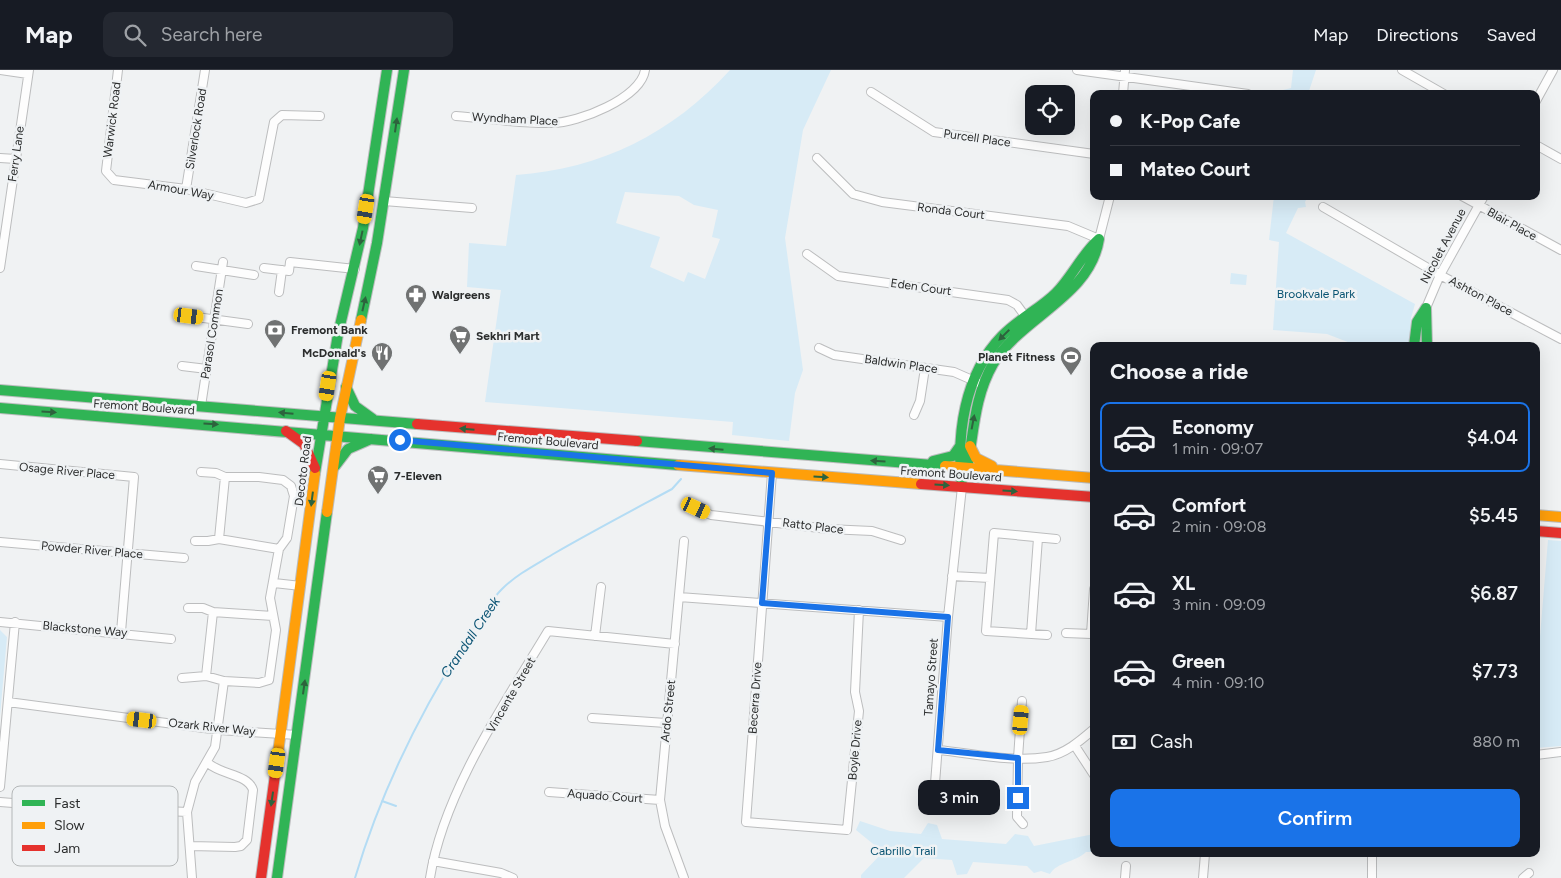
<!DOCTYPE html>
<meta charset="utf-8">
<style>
body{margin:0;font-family:Figtree,sans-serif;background:#242831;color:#f1f3f6;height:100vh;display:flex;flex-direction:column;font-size:19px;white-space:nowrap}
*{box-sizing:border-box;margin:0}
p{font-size:16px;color:#9ea1a6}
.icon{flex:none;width:28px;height:28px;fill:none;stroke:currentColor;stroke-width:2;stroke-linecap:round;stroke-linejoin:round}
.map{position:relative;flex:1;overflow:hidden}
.panel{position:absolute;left:1090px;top:272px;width:450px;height:515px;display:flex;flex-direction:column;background:#171b24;border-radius:10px;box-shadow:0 5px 20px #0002}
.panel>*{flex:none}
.guide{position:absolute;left:1090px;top:20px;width:450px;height:110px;border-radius:10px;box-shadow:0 5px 20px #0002;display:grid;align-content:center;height:110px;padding:0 20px;background:#171b24}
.fabs{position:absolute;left:1025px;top:15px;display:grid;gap:10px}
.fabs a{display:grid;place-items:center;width:50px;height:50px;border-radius:10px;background:#171b24;box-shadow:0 5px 20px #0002;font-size:25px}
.end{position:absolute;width:22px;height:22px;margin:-11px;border:6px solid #1a73e8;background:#fff;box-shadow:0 0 0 2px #fff}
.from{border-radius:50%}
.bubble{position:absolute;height:35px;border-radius:10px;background:#171b24;box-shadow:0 5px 20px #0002;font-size:16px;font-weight:600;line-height:35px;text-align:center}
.car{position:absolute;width:15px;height:30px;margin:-15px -8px;border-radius:6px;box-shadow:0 0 4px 1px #0007;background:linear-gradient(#f5c518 24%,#345 0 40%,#f5c518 0 76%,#345 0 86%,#f5c518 0)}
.guide b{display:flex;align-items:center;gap:18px;height:48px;font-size:19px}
.guide b+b{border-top:1px solid #363941}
.guide i{width:12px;height:12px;background:#f1f3f6}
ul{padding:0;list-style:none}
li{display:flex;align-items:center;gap:15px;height:70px;margin:0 10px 8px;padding:0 10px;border:2px solid transparent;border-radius:10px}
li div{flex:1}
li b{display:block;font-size:19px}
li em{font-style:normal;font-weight:600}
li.on{border-color:#1a73e8}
li>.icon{width:45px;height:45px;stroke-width:1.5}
h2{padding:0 20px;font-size:22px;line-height:60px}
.pay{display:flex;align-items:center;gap:12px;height:55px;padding:0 20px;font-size:19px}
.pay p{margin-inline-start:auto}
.button{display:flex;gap:10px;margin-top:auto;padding:10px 20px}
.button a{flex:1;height:58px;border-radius:10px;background:#1a73e8;color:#fff;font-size:20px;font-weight:600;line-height:58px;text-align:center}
header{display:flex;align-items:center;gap:30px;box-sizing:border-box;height:70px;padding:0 25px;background:#171b24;border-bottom:1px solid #363941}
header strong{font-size:24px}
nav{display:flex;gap:28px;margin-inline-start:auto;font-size:18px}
.search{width:350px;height:45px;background:#242831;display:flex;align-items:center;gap:12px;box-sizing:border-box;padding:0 18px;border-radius:10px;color:#9ea1a6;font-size:19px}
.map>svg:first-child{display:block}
.green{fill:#d7ebf6;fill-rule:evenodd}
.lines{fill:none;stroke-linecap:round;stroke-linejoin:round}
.stream{stroke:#b4dcf4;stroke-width:2}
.street-casing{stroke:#bcbdbe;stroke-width:10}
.fast-casing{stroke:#bcbdbe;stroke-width:12}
.slow-casing{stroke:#bcbdbe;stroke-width:12}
.jam-casing{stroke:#bcbdbe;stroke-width:12}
.street{stroke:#fdfdfd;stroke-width:8}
.fast{stroke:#30b455;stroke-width:10}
.slow{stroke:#ff9f0a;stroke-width:10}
.jam{stroke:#e5322d;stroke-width:10}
.oneway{fill:#2d633d}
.route{stroke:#1a73e8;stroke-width:6}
.labels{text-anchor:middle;stroke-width:5;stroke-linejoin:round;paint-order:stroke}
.street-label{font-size:12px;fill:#2b2d2d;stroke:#eff2f4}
.park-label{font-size:12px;fill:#095372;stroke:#eff2f4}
.poi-label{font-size:12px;font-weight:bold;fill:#2b2d2d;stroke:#eff2f4;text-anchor:start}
.water-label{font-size:14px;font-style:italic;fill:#0d5575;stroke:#eff2f4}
.key{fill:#eff2f4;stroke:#b4b7b8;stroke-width:1}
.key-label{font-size:14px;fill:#2b2d2d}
</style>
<header>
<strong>Map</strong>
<div class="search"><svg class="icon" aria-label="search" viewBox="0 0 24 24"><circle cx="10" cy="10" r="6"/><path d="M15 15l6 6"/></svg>Search here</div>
<nav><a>Map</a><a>Directions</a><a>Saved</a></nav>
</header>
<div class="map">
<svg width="1561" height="808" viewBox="0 0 1561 808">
<rect width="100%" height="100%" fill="#f0f2f3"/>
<!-- green -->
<path class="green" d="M730,0H831L803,60L785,168L803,300L795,323L789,371L732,365L733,352L485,332L501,220L467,217L469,173L506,176L516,105C601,99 673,63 730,0ZM625,122L679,126L694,135L718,140L712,167L720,169L705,209L688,202L684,212L650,197L660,167L616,153Z
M1293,0H1316L1308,24H1279V21L1291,18Z
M1274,126H1308L1305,132L1306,137L1298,138L1286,163L1415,234L1411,248L1409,276H1358L1327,264L1273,260L1279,172L1269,170Z
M1231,203L1247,205L1246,215L1230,214Z
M1548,470L1561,471V676L1536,678V615Z
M0,560L7,567L0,646Z
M860,751L890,761L921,764L928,753L937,755L942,769L1006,774L1015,764L1028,766L1034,776L1094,764V782H1086C1076,792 1057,792 1050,804L1041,801L1034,803L1027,796L973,792L967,804L957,805L952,790L924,788L904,808H861V805L883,782L856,760Z"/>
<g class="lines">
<!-- stream -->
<path class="stream" d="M382,731L396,736
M355,808C380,724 418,646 465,572C477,554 487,534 502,519C517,504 537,494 555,483C593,461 633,440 672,419L681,409"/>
<!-- street casing -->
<g class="street-casing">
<path id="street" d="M0,0L28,4
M118,0L106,101L114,110L186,119L246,133L259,129L274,52L282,45L320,46
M1077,0L1248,24
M1402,0L1444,24
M871,22L934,62L1094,84
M1123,24L1125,0
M1536,31L1553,0
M456,46C487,48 521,54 552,53C578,53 641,28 645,0
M1536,75L1561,89
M0,88L16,89
M817,88L853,124L882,132L1068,156L1099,169L1110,126
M186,119L205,0
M1462,126L1561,180
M384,131L472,138
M1323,137L1440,205L1561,269
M807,184L838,206L1008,230L1017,235L1028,250
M196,196L254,205
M0,198L29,0
M264,198L289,201L290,192L355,199
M279,222L282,200
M1426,238L1440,205L1484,126
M189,246L248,254
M819,278L834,285L954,302L979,313
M182,296L207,299
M201,336L223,192
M914,345L920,331L925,298
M0,394L134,407L121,562
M772,403L746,752L847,760L859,641L855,622L859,540
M696,438L711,445L828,459L872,461L901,470
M219,469L225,407
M195,471H208L219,469L279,479
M684,471L660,730L665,756L684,808
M0,472L184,488
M952,506L990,508
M274,513L301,516
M679,527L948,547
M188,538H203L213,542L273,546
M0,552L171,569
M1066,563L1091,564L1094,519
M1031,564L1038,468
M1047,565L986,561L994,463L1056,469
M595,566L601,517
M206,606L213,542
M182,608L206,606L224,611
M1022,631L1018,688L1017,747L1023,754
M8,632L219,660L297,665
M592,648L666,653
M1075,676L1094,705
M938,680C972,683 1012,693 1047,687C1065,684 1080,671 1094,659
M1536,685L1561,682
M0,717L15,552
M549,722L660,730
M0,732L115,741L130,735
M933,739L948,547L962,417
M167,741L187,742
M190,776L235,777L241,776L247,770L253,720C248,704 221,705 208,693
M433,791L501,803L513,808
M192,808L187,742L195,712L215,677L224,611L259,613L269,610L276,560L270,528L279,479L287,468L294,426L291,416L283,410L259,407H225L216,403L201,402
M430,808C443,724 504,634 548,561L675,574
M1125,808L1126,796
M1203,808L1205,784
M1372,808V784
M1523,808L1529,803"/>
</g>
<!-- fast casing -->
<g class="fast-casing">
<path id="fast" d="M1426,238L1427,276
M361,250L377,173L404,0
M1414,276L1417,252L1426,238
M346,317L355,336L373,349
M0,320L417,354
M0,338L678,395
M637,371L945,396
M933,391L953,386L960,376
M335,396L348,379L371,369
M315,403L338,264L363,158L387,0
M966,404C974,366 973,329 993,294C1021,247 1090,227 1099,169
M962,417C956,365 964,305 1002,266C1018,249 1040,239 1056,223C1072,207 1082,184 1099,169
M277,808L327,442"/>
</g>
<!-- slow casing -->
<g class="slow-casing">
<path id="slow" d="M970,376L976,388L992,396
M678,395L921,414
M945,396L1094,408
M327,442L340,348L361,250
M1536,445L1561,447
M278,683L315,403"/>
</g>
<!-- jam casing -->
<g class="jam-casing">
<path id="jam" d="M417,354L637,371
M286,361L304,374L315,398
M921,414L1094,427
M1536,461L1561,463
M261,808L278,683"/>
</g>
<!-- street -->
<use href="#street" class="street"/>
<!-- fast -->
<use href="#fast" class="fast"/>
<!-- slow -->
<use href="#slow" class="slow"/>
<!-- jam -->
<use href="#jam" class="jam"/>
</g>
<!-- one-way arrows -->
<defs><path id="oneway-solid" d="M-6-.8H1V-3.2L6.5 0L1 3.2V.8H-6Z" transform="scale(1.25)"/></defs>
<g class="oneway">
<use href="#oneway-solid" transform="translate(396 55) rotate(-82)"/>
<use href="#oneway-solid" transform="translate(361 168) rotate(102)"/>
<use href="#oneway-solid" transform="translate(364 234) rotate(-77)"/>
<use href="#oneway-solid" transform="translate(1004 265) rotate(135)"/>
<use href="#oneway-solid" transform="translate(49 342) rotate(4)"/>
<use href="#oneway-solid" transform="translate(286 343) rotate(-175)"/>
<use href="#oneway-solid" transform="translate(973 352) rotate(-79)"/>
<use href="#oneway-solid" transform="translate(211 354) rotate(4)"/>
<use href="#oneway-solid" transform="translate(467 359) rotate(-175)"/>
<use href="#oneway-solid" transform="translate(716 379) rotate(-175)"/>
<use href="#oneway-solid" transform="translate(878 391) rotate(-176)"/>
<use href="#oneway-solid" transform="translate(821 407) rotate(4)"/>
<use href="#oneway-solid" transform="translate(942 415) rotate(4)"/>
<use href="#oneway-solid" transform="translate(1010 421) rotate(4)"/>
<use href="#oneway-solid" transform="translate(312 429) rotate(97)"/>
<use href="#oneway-solid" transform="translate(304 617) rotate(-82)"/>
<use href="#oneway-solid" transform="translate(272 729) rotate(98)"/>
</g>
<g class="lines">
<!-- route -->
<path class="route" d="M400,370L772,403L762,533L948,547L938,680L1018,688V728"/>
</g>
<!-- icons -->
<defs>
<g id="pharmacy-pin" transform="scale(1.125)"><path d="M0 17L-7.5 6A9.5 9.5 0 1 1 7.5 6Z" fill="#707272" stroke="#eff2f4"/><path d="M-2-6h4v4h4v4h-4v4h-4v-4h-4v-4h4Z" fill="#fff"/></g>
<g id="bank-pin" transform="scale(1.125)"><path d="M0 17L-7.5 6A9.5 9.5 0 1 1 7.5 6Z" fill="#707272" stroke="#eff2f4"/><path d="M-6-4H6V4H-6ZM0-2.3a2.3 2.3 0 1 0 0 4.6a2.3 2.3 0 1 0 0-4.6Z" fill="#fff"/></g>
<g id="supermarket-pin" transform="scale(1.125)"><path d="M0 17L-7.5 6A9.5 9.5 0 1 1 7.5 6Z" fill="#707272" stroke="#eff2f4"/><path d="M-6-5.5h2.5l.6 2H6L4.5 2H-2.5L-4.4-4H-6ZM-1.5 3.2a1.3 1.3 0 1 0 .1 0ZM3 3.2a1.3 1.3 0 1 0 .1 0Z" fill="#fff"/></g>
<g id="restaurant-pin" transform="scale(1.125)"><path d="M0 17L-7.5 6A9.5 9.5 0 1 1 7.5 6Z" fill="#707272" stroke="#eff2f4"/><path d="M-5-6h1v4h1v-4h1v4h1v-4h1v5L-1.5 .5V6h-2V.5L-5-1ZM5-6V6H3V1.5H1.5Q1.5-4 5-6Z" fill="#fff"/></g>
<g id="stadium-pin" transform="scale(1.125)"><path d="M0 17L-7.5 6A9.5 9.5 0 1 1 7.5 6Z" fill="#707272" stroke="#eff2f4"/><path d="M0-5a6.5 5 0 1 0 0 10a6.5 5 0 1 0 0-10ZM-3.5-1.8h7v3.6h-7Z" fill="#fff"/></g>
</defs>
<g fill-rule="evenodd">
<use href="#pharmacy-pin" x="416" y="225"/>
<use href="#bank-pin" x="275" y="260"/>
<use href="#supermarket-pin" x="460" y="266"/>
<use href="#restaurant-pin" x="382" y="283"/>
<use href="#stadium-pin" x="1071" y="287"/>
<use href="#supermarket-pin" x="378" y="406"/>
</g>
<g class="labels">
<!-- street labels -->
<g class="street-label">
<text transform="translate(515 49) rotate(3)" y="4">Wyndham Place</text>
<text transform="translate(112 50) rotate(-83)" y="4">Warwick Road</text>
<text transform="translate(196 59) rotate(-81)" y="4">Silverlock Road</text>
<text transform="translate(977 68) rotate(8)" y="4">Purcell Place</text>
<text transform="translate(16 84) rotate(-82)" y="4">Ferry Lane</text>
<text transform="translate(181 120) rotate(10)" y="4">Armour Way</text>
<text transform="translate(951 141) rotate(7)" y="4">Ronda Court</text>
<text transform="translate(1512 154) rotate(29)" y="4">Blair Place</text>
<text transform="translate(1443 176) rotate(-62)" y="4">Nicolet Avenue</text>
<text transform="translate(921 217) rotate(8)" y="4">Eden Court</text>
<text transform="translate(1481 226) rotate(28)" y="4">Ashton Place</text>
<text transform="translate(212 264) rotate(-81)" y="4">Parasol Common</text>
<text transform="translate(901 294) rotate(8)" y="4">Baldwin Place</text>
<text transform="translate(144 337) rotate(4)" y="4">Fremont Boulevard</text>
<text transform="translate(548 371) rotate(5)" y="4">Fremont Boulevard</text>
<text transform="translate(67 401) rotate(5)" y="4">Osage River Place</text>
<text transform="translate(303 401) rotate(-83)" y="4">Decoto Road</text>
<text transform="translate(951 404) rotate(4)" y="4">Fremont Boulevard</text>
<text transform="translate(813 456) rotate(7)" y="4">Ratto Place</text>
<text transform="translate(92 480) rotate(5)" y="4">Powder River Place</text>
<text transform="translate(85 559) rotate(5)" y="4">Blackstone Way</text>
<text transform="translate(931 607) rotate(-86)" y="4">Tamayo Street</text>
<text transform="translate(511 625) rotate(-60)" y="4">Vincente Street</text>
<text transform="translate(755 628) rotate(-86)" y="4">Becerra Drive</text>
<text transform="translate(668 641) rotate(-84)" y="4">Ardo Street</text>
<text transform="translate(212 657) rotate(6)" y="4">Ozark River Way</text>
<text transform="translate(855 680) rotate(-85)" y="4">Boyle Drive</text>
<text transform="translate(605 726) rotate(4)" y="4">Aquado Court</text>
</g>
<!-- park labels -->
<g class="park-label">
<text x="1316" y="228">Brookvale Park</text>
<text x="903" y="785">Cabrillo Trail</text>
</g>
<!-- poi labels -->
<g class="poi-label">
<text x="432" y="229">Walgreens</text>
<text x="291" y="264">Fremont Bank</text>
<text x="476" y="270">Sekhri Mart</text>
<text x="366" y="287" text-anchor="end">McDonald's</text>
<text x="1055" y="291" text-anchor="end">Planet Fitness</text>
<text x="394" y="410">7-Eleven</text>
</g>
<!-- water labels -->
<g class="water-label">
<text transform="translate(470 567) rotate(-56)" y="5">Crandall Creek</text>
</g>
</g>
<!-- legend -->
<rect x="12" y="716" width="166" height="80" rx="8" class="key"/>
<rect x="22" y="730" width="23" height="6" fill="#30b455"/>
<rect x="22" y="752" width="23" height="7" fill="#ff9f0a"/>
<rect x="22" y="775" width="23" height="6" fill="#e5322d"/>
<g class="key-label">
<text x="54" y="738">Fast</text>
<text x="54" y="760">Slow</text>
<text x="54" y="783">Jam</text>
</g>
</svg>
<div class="fabs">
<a><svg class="icon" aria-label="locate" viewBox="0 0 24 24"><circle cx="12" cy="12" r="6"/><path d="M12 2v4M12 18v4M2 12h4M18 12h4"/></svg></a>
</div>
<i class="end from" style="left:400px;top:370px"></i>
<i class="end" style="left:1018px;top:728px"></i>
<div class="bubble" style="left:918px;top:710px;width:82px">3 min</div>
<i class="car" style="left:366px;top:139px;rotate:189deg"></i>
<i class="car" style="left:189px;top:246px;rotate:97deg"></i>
<i class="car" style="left:328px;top:316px;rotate:189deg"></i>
<i class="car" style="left:696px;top:438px;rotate:115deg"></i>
<i class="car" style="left:142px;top:650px;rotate:277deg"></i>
<i class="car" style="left:1021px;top:650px;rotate:5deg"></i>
<i class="car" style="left:277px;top:693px;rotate:188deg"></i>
<div class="guide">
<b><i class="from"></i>K-Pop Cafe</b>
<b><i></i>Mateo Court</b>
</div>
<section class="panel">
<h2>Choose a ride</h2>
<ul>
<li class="on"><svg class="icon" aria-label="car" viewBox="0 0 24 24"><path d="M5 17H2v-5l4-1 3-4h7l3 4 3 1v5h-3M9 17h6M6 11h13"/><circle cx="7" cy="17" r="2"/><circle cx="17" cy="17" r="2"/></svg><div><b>Economy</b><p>1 min · 09:07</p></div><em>$4.04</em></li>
<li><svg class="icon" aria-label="car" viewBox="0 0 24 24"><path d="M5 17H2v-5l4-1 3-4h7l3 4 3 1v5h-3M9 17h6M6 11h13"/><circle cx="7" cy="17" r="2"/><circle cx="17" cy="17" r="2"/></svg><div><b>Comfort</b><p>2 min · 09:08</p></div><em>$5.45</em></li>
<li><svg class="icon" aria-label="car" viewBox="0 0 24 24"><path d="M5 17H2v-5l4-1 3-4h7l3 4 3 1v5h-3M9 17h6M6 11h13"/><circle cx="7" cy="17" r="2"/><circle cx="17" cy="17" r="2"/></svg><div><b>XL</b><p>3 min · 09:09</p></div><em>$6.87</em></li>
<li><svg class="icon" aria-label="car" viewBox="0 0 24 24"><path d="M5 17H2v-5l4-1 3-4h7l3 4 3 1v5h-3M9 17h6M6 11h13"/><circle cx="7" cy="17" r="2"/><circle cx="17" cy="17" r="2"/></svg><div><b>Green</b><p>4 min · 09:10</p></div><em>$7.73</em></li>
</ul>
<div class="pay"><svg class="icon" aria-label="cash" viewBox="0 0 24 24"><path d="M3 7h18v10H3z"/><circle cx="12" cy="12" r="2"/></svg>Cash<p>880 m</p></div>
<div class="button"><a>Confirm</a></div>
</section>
</div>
